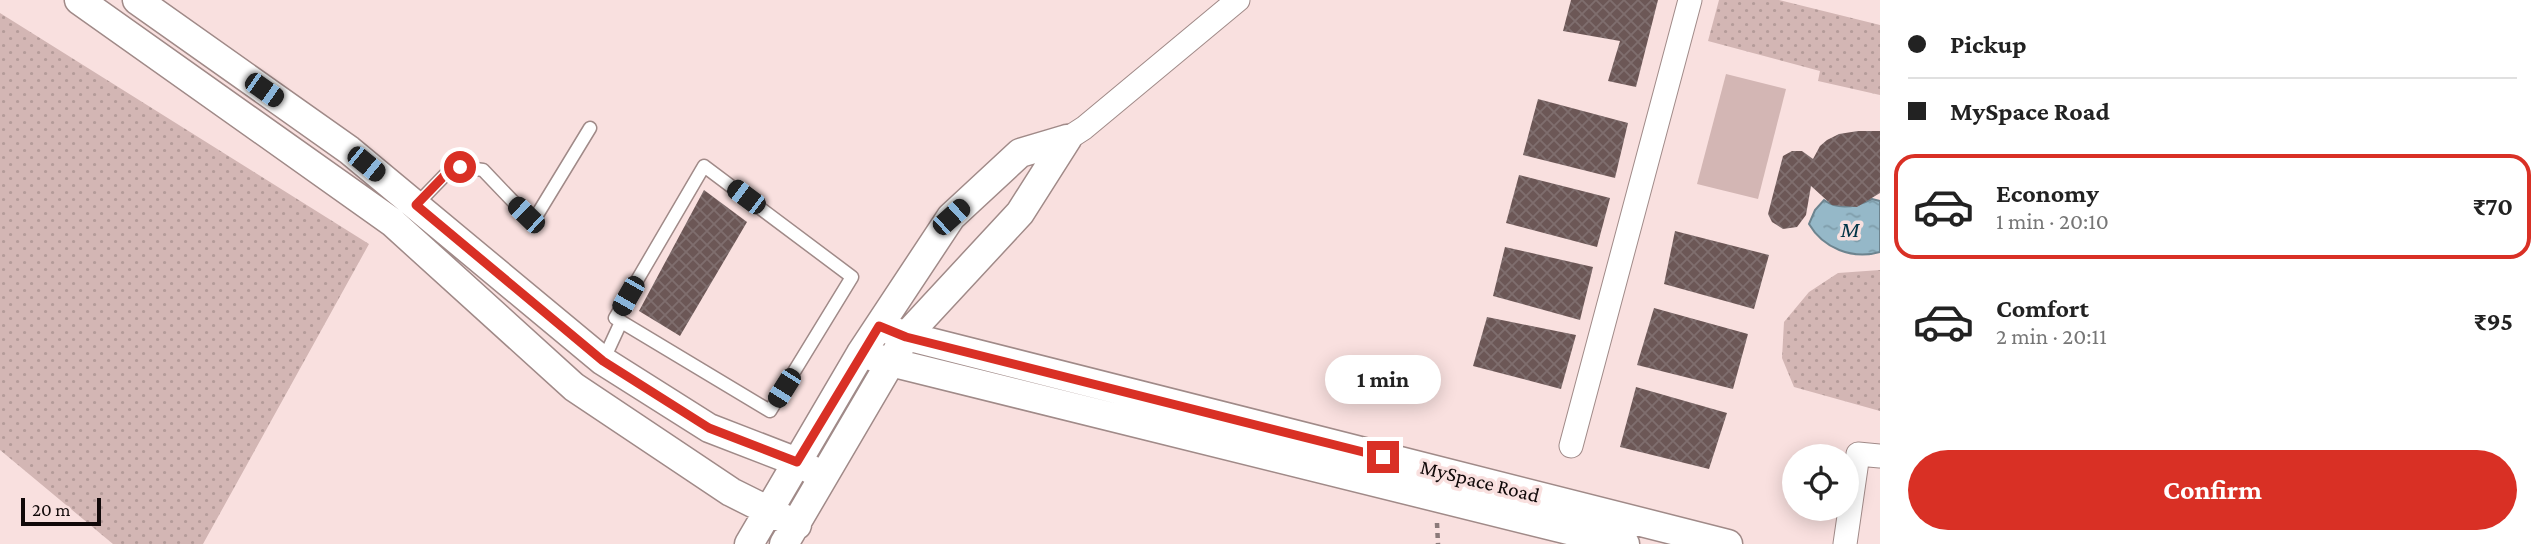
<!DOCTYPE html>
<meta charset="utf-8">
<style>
body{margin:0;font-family:"Crimson Pro",serif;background:#f6f6f6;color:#222;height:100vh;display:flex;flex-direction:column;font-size:26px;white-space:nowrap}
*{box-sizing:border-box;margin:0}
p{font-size:23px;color:#767676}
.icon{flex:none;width:38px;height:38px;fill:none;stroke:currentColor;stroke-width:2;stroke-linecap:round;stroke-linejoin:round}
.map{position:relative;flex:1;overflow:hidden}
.side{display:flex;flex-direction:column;background:#fff;width:665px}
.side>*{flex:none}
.guide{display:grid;align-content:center;height:154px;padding:0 28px;background:#fff}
.buttons{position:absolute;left:1782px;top:444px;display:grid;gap:14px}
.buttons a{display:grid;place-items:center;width:77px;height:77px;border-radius:50%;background:#fff;box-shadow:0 4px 18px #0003;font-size:35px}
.scale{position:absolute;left:21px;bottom:18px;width:80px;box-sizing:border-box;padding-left:7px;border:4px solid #110909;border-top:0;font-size:19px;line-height:24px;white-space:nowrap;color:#110909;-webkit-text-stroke:5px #f9e0df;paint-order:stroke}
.end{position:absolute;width:32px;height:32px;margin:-16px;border:9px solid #d93025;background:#fff;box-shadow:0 0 0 4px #fff}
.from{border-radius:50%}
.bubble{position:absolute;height:49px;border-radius:24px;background:#fff;box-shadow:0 4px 18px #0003;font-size:23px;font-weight:700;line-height:49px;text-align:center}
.car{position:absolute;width:21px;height:42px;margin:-21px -10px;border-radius:9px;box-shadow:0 0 5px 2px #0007;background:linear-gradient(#222 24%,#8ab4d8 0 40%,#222 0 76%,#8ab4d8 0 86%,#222 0)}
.guide b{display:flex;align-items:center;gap:24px;height:66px;font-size:26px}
.guide b+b{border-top:2px solid #e0e0e0}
.guide i{width:18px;height:18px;background:#222}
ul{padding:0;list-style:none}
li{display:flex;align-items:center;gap:21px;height:105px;margin:0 14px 10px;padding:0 14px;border:4px solid transparent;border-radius:21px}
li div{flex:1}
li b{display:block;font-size:26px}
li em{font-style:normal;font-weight:700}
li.active{border-color:#d93025}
li>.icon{width:63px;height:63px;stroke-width:1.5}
.primary-button{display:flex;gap:14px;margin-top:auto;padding:14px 28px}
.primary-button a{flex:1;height:80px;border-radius:42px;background:#d93025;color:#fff;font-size:28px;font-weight:700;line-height:80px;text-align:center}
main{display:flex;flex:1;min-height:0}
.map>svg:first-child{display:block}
.grass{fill:url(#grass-dots)}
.garden{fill:#d3b6b4}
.water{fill:url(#water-ripples);stroke:#6d848f;stroke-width:2}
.building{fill:url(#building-cross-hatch)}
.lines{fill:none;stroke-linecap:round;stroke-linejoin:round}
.service-casing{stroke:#a08a88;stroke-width:15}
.minor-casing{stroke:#a08a88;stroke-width:25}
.tertiary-casing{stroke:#a08a88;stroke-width:31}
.path{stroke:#8b7a7a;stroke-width:4.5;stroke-dasharray:5 5;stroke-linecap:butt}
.service{stroke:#fff;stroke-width:12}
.minor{stroke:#fff;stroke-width:23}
.tertiary{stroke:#fff;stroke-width:28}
.route{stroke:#d93025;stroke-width:9}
.labels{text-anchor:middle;stroke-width:7;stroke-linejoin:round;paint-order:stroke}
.street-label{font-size:21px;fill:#110909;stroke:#f9e0df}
.water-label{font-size:23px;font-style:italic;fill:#003446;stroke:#f9e0df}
</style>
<main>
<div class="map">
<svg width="1880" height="544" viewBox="0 0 1880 544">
<defs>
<pattern id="grass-dots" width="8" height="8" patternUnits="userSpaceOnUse" patternTransform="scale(1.75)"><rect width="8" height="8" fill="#d3b6b4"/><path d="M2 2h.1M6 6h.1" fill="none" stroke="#b49b99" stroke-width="1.8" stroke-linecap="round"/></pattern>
<pattern id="water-ripples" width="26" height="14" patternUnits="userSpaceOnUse" patternTransform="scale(1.75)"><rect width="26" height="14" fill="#95b8c8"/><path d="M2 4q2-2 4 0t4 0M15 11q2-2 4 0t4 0" fill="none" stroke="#7f9daa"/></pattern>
<pattern id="building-cross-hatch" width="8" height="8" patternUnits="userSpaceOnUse" patternTransform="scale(1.75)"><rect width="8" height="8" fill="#6c5756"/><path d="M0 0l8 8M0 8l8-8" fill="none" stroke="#7f6e6e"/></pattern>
</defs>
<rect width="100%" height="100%" fill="#f9e0df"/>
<!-- grass -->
<path class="grass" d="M1719,0H1779L1880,25V95L1818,81L1820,71L1708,41Z
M0,13L369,244L203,544H113L0,450Z
M1880,270V411L1794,387L1782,358L1784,322L1809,292L1838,273Z"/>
<!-- garden -->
<path class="garden" d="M1726,74L1786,89L1758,199L1697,184Z"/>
<!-- water -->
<path class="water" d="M1872,199L1880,201V252C1852,260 1823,248 1809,224L1815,210L1824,200C1839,211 1856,207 1872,199Z"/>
<!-- building -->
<path class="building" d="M1571,0H1658L1636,87L1608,81L1620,41L1563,31Z
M1538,99L1628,123L1615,178L1523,155Z
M1858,131H1880V193L1857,207L1832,205L1811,186L1806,215L1797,227L1783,229L1772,222L1768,214L1783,156L1792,151H1802L1813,159L1820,146L1827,140L1839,134Z
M1519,175L1610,198L1597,247L1506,223Z
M704,190L747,222L680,336L639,311Z
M1675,231L1769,255L1754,309L1664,284Z
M1505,247L1593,267L1580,320L1493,296Z
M1654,308L1748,334L1733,389L1637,365Z
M1487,317L1576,335L1561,389L1473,366Z
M1636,387L1727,413L1709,469L1620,447Z"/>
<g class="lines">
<!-- service casing -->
<g class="service-casing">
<path id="service" d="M704,166L852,277L770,411L615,318Z
M416,205L446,174L460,167L483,170L526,215H537L590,128
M603,361L621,322"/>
</g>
<!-- minor casing -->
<g class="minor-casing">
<path id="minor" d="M1067,139L1084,128L1238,0
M1571,446L1690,0
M1845,544L1858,454L1880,456"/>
</g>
<!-- tertiary casing -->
<g class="tertiary-casing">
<path id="tertiary" d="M79,0L392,222L574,387L731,492L797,525
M137,0L349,150L603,361L709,428L797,462L823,476
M879,326L906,336L1728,544
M861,353L890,362L1625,544
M749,544L861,353L951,217L1020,153L1067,139
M784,544L906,336L1020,213L1067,139"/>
</g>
<!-- path -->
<path class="path" d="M1437,523L1438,544"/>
<!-- service -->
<use href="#service" class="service"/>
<!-- minor -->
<use href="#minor" class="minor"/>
<!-- tertiary -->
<use href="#tertiary" class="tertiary"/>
</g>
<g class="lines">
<!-- route -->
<path class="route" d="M460,167L446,174L416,205L603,361L709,428L797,462L879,326L906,337L1383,457"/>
</g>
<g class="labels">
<!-- street labels -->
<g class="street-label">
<text transform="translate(1480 481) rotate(14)" y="7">MySpace Road</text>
</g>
<!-- water labels -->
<g class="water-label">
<text x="1850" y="237">M</text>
</g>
</g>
</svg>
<div class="buttons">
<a><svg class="icon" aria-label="locate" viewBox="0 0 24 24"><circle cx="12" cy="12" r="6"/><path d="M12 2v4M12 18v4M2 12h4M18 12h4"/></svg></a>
</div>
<div class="scale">20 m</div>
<i class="end from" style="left:460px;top:167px"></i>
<i class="end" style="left:1383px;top:457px"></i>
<div class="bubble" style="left:1325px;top:355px;width:116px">1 min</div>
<i class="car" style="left:264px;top:90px;rotate:125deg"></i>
<i class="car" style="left:366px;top:164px;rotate:129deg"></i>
<i class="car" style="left:746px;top:197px;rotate:307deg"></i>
<i class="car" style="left:526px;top:215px;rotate:314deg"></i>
<i class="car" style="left:951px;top:217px;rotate:48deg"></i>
<i class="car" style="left:628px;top:296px;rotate:210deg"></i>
<i class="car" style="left:784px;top:388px;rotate:212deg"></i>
</div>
<section class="side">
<div class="guide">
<b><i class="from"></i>Pickup</b>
<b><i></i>MySpace Road</b>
</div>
<ul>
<li class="active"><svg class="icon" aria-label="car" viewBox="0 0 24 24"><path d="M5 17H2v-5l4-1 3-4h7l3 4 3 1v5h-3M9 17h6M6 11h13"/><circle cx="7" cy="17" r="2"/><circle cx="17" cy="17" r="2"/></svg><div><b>Economy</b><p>1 min · 20:10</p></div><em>₹70</em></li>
<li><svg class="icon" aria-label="car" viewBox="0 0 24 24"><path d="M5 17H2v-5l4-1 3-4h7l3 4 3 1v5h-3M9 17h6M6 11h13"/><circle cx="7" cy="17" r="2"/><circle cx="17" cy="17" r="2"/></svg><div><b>Comfort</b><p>2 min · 20:11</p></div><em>₹95</em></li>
</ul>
<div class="primary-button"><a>Confirm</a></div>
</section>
</main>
